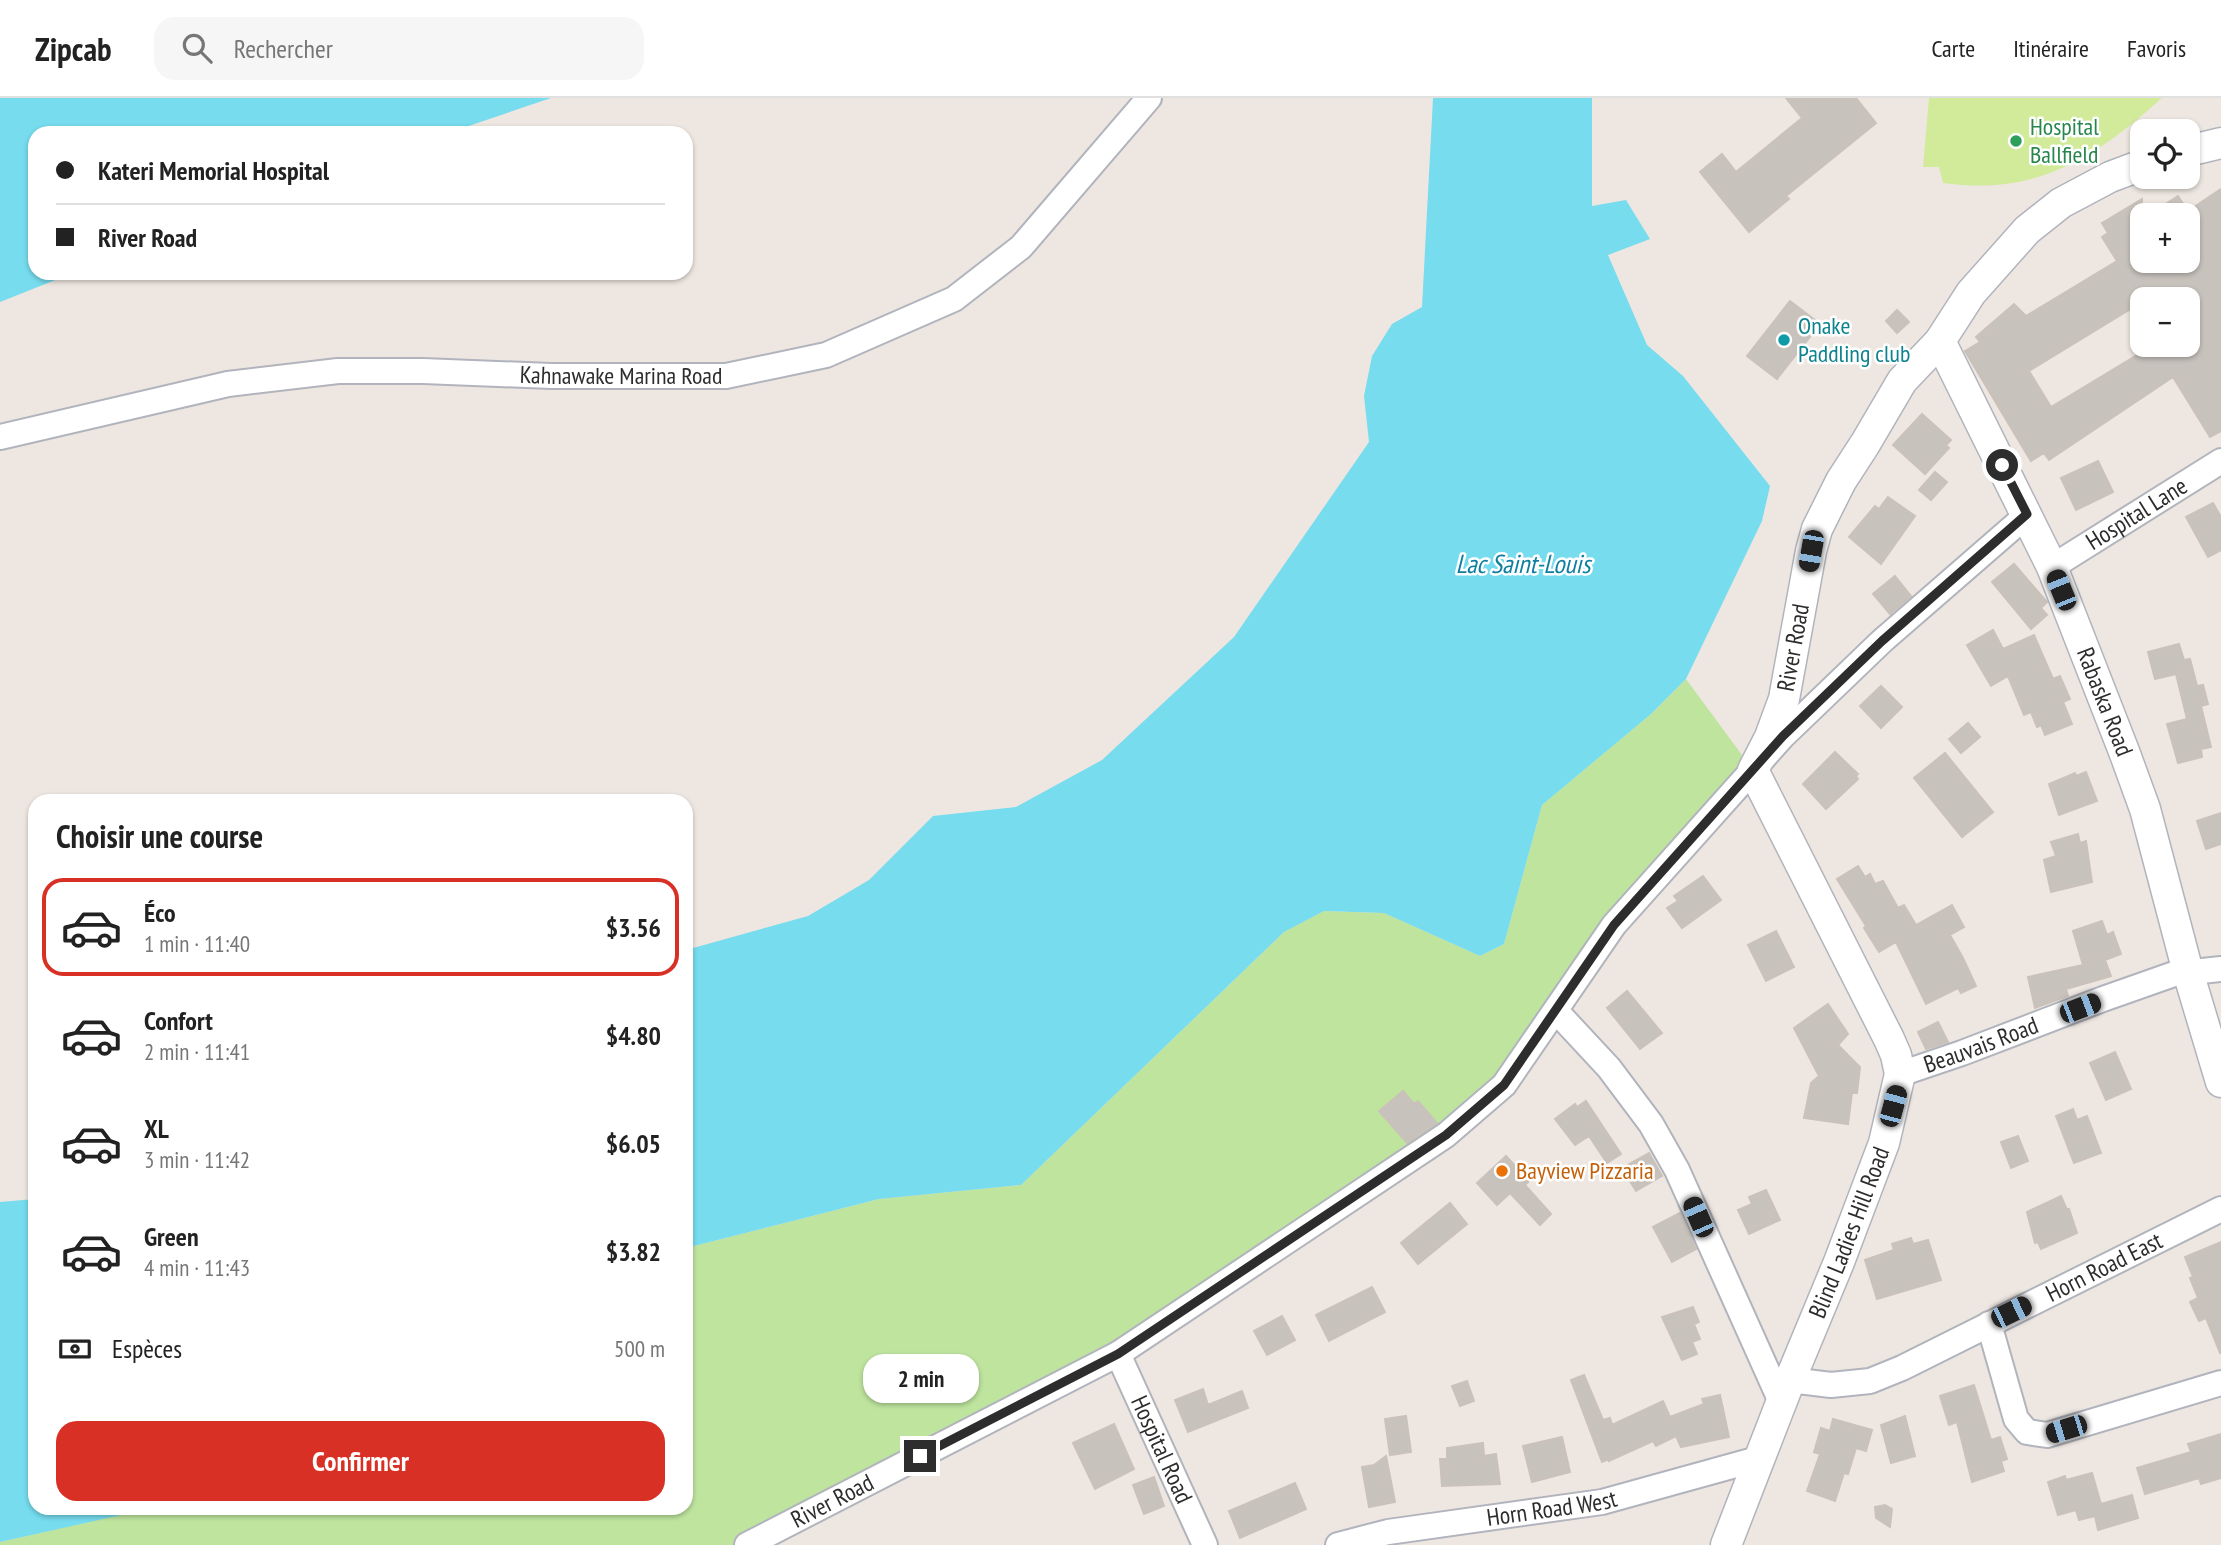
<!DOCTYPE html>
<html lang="fr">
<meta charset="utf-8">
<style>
body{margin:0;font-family:"PT Sans Narrow",sans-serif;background:#f6f6f6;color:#222;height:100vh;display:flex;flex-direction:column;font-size:26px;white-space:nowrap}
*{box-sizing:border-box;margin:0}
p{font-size:23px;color:#767676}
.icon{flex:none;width:38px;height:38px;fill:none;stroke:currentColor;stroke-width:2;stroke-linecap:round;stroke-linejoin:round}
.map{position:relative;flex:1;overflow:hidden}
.details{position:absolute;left:28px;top:696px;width:665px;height:721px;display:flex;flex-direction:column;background:#fff;border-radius:21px;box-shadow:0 2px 5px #0004}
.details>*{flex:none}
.guide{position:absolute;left:28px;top:28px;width:665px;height:154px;border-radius:21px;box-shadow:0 2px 5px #0004;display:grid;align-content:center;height:154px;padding:0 28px;background:#fff}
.buttons{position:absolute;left:2130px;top:21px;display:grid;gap:14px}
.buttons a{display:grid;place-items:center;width:70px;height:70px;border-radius:14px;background:#fff;box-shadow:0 2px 5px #0004;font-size:35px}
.end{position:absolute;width:32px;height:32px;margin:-16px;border:9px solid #2d2d2d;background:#fff;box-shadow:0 0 0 4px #fff}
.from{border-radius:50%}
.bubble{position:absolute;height:49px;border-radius:21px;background:#fff;box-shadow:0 2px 5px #0004;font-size:23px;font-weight:800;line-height:49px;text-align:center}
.car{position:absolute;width:21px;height:42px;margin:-21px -10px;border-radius:9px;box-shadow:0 0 5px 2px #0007;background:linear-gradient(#222 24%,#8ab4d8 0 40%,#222 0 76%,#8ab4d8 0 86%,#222 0)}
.guide b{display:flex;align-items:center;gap:24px;height:66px;font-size:26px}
.guide b+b{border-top:2px solid #e0e0e0}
.guide i{width:18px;height:18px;background:#222}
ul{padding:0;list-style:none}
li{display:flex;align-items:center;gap:21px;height:98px;margin:0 14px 10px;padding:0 14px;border:4px solid transparent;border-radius:21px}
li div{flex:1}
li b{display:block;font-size:26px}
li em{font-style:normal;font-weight:800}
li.selected{border-color:#d93025}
li>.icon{width:63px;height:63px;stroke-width:1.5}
h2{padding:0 28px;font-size:32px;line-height:84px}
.pay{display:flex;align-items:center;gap:18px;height:77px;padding:0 28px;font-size:26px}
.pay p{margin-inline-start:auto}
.action{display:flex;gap:14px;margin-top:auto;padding:14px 28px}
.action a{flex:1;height:80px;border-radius:21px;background:#d93025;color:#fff;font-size:28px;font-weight:800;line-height:80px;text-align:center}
header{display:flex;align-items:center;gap:42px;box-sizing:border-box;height:98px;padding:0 35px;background:#fff;border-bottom:2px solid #e0e0e0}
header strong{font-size:33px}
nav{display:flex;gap:38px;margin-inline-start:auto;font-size:24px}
.search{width:490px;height:63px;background:#f6f6f6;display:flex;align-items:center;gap:18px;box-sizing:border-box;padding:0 24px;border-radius:21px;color:#767676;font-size:26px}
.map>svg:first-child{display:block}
.green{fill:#bee49e}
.pitch{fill:#d2eb9a}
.water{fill:#76dcee}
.building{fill:#c7c2bc;stroke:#cac2ba;stroke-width:2;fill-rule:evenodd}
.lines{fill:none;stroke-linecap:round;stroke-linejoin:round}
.minor-casing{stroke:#b1b4bd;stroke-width:28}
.tertiary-casing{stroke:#b1b4bd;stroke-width:33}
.minor{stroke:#fff;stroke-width:24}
.tertiary{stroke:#fff;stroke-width:30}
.route{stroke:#2d2d2d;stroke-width:9}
.leisure-dot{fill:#2e9e5b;stroke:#fff;stroke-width:2.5}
.culture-dot{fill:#0f9aa8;stroke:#fff;stroke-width:2.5}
.food-dot{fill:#e8710a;stroke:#fff;stroke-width:2.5}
.labels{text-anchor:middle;stroke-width:5;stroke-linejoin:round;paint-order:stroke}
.leisure-label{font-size:24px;fill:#27864d;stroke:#fff;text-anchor:start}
.culture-label{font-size:24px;fill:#0d838f;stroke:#fff;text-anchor:start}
.street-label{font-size:24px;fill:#2d2d2d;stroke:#fff}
.food-label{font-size:24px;fill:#c56008;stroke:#fff;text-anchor:start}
.water-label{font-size:26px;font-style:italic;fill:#0f7fa0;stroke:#fff}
</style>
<header>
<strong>Zipcab</strong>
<div class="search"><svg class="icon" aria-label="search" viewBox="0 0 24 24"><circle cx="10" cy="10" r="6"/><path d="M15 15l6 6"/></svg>Rechercher</div>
<nav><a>Carte</a><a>Itinéraire</a><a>Favoris</a></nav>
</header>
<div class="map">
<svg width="2221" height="1447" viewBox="0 0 2221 1447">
<rect width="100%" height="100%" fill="#eee7e1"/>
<!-- green -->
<path class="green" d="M1686,581L1753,672L1614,827L1504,987L1118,1256L747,1447H0V1444L148,1410H686V1150L879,1101L1021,1087L1284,834L1324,813L1384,815L1480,858L1504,846L1542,707L1651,616Z"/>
<!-- pitch -->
<path class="pitch" d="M1929,0H2162C2095,60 2037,98 1943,85L1939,69H1923Z"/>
<!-- water -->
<path class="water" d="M0,0H551L448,35H35V175H73L0,204Z
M1433,0H1592V108L1626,102L1650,141L1608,157L1647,247L1683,278L1770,388L1762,423L1686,581L1651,616L1542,707L1504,846L1480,858L1384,815L1324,813L1284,834L1021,1087L879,1101L686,1150V852L808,818L869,782L933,718L1016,709L1102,662L1234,539L1369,344L1364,298L1372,258L1392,226L1422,209Z
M35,1101V1410L148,1411L0,1444V1104Z"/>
<!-- building -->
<path class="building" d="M1786,0H1856L1876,25L1786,98L1789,101L1749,134L1700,74L1722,56L1736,74L1802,20Z
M2221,91V333L2210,339L2173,279L2049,362L2044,355L2031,363L1965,253L1980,244L1976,239L2014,206L2026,218L2117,163L2102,139L2108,135L2102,125L2142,101V163H2188V117H2148L2178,98L2188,113ZM2142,201H2188V247H2137L2142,254L2051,309L2029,273L2142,204Z
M1790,203L1820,226L1777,281L1747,258Z
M1897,212L1909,224L1897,235L1886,223Z
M1922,316L1951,342L1946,347L1949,350L1925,376L1893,347Z
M2098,363L2113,394L2076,412L2061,380Z
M1935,374L1947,384L1931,402L1919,392Z
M1888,399L1915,418L1881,466L1849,439L1875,408L1879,411Z
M2213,405L2221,419V452L2208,459L2186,419Z
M2014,466L2047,504L2041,510L2047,517L2031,531L1992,484Z
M1895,478L1911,498L1890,516L1873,496Z
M1993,532L2003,551L2034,537L2053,581L2060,578L2070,601L2063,604L2072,626L2045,637L2041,627L2037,629L2031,614L2024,617L2008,578L1991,588L1967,547Z
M2179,546L2184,562L2190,561L2197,588L2203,587L2208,606L2201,608L2211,649L2201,651L2202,659L2178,665L2167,626L2187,621L2176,576L2155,581L2148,554Z
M1881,588L1902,609L1881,630L1860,608Z
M1968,625L1980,639L1961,655L1949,641Z
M1835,654L1858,676L1856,678L1858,681L1826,711L1803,686Z
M1945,655L1993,714L1962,739L1914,680Z
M2086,674L2097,703L2059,717L2049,686L2075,675L2076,678Z
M2221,715V746L2206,751L2197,723Z
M2078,736L2080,745L2086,743L2092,784L2051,794L2044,762L2056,758L2051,744Z
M1858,768L1865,779L1870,776L1875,786L1883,783L1898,810L1904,807L1916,827L1952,807L1964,829L1950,837L1963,860L1976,888L1961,895L1958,890L1926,906L1896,844L1879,854L1864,830L1866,828L1837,781Z
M1703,778L1721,802L1682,830L1667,810L1678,803L1674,798Z
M2102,823L2107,837L2113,834L2121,856L2105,862L2111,878L2066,891L2068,898L2035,910L2028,879L2083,867L2073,833Z
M1776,833L1794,869L1766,883L1748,847Z
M1627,893L1662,935L1640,951L1607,910Z
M1828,906L1848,936L1838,947L1860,969L1857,995H1852L1848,1026L1804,1020L1811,985L1819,978L1794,930Z
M1938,924L1948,944L1926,951L1918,934Z
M2115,954L2131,991L2106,1002L2090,965Z
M1403,993L1414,1006L1418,1003L1437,1025L1407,1045L1379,1013Z
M1586,1003L1621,1056L1607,1065L1589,1038L1575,1047L1555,1021L1575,1006L1577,1009Z
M2073,1011L2077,1022L2087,1018L2101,1055L2074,1065L2056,1018Z
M2018,1038L2028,1063L2011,1070L2001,1044Z
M1649,1055L1662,1078L1636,1093L1622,1070Z
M1506,1058L1529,1083L1525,1087L1551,1116L1540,1127L1510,1095L1497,1107L1477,1085Z
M1766,1092L1780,1122L1749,1136L1738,1112L1752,1106L1749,1099Z
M2061,1098L2067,1112L2069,1111L2077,1135L2041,1151L2038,1144L2035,1145L2027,1114Z
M1450,1105L1467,1126L1418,1166L1401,1145Z
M1680,1115L1696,1151L1672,1164L1653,1129Z
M1911,1140L1913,1146L1928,1142L1941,1182L1877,1201L1865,1162L1894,1152L1892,1146Z
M2221,1144V1255H2220L2206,1220L2199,1223L2190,1204L2198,1200L2190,1180L2193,1179L2185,1159Z
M1372,1189L1385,1214L1329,1243L1316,1217Z
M1693,1209L1699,1224L1694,1226L1700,1241L1692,1244L1697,1256L1682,1262L1662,1219Z
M1282,1218L1295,1242L1267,1257L1254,1233Z
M1584,1277L1603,1322L1610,1320L1612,1327L1663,1303L1670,1319L1704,1306L1702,1301L1720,1297L1729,1339L1681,1349L1676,1338L1656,1348L1653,1343L1609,1363V1361L1602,1364L1571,1282Z
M1467,1283L1474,1303L1460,1308L1452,1288Z
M1974,1287L1991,1342L2000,1339L2007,1361L2001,1363L2004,1373L1972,1384L1957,1324L1949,1327L1940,1298Z
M1203,1291L1208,1307L1242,1293L1248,1310L1188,1334L1175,1302Z
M1406,1318L1411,1354L1390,1357L1385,1321Z
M1905,1318L1915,1358L1891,1365L1881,1327Z
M1833,1321L1872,1332L1866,1353L1856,1350L1848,1376L1844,1375L1835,1403L1807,1393L1820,1356L1814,1354L1821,1330L1830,1333Z
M1114,1326L1134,1371L1095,1391L1073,1345Z
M2221,1336V1380L2201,1386L2199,1380L2145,1396L2137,1370L2191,1354L2188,1346Z
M1562,1339L1570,1374L1532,1384L1523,1348Z
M1483,1345L1484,1358L1496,1356L1500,1386L1442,1388L1440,1361H1447V1350Z
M1386,1358L1395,1404L1369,1409L1362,1369L1374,1367Z
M2092,1375L2101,1406L2132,1397L2138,1420L2098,1432L2095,1418L2079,1422L2076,1412L2058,1417L2048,1384L2065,1378L2066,1382Z
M1154,1379L1164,1408L1144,1416L1133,1387Z
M1295,1385L1306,1411L1240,1440L1229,1413Z
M1885,1407L1892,1411L1890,1429L1876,1420L1875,1409Z"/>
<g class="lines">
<!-- minor casing -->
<g class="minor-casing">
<g id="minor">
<path id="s1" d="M0,339L228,286L338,273H423L551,278H726L826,257L954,201L1021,149L1149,0"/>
<path id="s2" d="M2052,469L2221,363"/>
<path d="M1556,913L1609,970L1651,1026L1677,1072L1782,1306"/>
<path id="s3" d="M1900,976L1962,955L2103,901L2174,876L2221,871"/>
<path d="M1989,1226L2016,1321L2027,1334L2047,1337L2221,1285"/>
<path id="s4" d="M1118,1256L1205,1447"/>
<path id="s5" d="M1790,1282L1831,1287L1870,1283L1902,1270L2221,1111"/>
<path id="s6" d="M747,1447L1118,1256L1446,1037L1504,987L1614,827L1783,638L1882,543L2027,417"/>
<path id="s7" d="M1338,1447L1388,1434L1602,1404L1761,1360"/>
</g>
</g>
<!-- tertiary casing -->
<g class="tertiary-casing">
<g id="tertiary">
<path d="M2188,53L2221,45"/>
<path id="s8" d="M1940,243L2052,469L2125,656L2145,711L2188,874L2221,984"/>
<path id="s9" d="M1726,1447L1790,1282L1839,1164L1884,1045L1900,976L1896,957L1889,941L1753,672L1770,639L1784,601L1811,453L1817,431L1841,383L1865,346L1902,283L1940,243L1971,195L2027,132L2061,105L2110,79L2142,67"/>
</g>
</g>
<!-- minor -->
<use href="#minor" class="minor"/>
<!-- tertiary -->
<use href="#tertiary" class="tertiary"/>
</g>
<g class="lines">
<!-- route -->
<path class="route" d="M920,1358L1118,1256L1446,1037L1504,987L1614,827L1783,638L1882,543L2027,416L2002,367"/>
</g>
<!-- markers -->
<circle class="leisure-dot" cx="2016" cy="43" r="7"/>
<circle class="culture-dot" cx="1784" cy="242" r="7"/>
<circle class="food-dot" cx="1502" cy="1073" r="7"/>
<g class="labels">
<!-- leisure labels -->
<g class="leisure-label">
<text x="2030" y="37">Hospital<tspan x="2030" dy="28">Ballfield</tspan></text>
</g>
<!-- culture labels -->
<g class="culture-label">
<text x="1798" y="236">Onake<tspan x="1798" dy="28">Paddling club</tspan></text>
</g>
<!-- street labels -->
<g class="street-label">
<text dy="8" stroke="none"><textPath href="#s1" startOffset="628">Kahnawake Marina Road</textPath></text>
<text dy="8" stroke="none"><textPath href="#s2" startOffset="100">Hospital Lane</textPath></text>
<text dy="8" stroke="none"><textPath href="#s9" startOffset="971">River Road</textPath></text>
<text dy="8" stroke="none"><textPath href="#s8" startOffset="397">Rabaska Road</textPath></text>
<text dy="8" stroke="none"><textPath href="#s3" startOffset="86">Beauvais Road</textPath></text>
<text dy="8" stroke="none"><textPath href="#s9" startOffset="336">Blind Ladies Hill Road</textPath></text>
<text dy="8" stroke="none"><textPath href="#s5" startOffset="341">Horn Road East</textPath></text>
<text dy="8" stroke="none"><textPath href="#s4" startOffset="105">Hospital Road</textPath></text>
<text dy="8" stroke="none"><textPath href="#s6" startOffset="96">River Road</textPath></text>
<text dy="8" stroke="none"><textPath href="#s7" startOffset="217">Horn Road West</textPath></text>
</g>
<!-- food labels -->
<g class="food-label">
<text x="1516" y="1081">Bayview Pizzaria</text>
</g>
<!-- water labels -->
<g class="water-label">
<text x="1523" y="475">Lac Saint-Louis</text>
</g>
</g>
</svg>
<div class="buttons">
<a><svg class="icon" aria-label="locate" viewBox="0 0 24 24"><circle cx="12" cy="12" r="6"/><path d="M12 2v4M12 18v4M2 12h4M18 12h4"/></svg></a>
<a>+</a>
<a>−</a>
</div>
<i class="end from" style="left:2002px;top:367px"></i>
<i class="end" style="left:920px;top:1358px"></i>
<div class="bubble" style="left:863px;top:1256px;width:116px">2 min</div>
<i class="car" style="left:1811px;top:453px;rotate:190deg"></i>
<i class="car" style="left:2061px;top:492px;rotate:338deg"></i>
<i class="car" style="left:2080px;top:910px;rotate:69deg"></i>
<i class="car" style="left:1893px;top:1008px;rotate:15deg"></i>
<i class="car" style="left:1698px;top:1119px;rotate:336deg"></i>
<i class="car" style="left:2011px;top:1214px;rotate:64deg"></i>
<i class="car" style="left:2066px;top:1331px;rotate:253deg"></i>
<div class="guide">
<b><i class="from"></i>Kateri Memorial Hospital</b>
<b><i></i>River Road</b>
</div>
<section class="details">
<h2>Choisir une course</h2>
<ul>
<li class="selected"><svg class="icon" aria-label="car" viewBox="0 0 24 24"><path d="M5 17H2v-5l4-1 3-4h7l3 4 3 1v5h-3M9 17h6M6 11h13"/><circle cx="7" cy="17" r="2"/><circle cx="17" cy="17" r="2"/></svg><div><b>Éco</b><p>1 min · 11:40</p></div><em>$3.56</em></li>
<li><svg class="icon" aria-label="car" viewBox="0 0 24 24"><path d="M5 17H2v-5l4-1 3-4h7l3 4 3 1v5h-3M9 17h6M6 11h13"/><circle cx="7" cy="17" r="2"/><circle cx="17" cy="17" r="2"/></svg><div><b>Confort</b><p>2 min · 11:41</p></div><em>$4.80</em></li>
<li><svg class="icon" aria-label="car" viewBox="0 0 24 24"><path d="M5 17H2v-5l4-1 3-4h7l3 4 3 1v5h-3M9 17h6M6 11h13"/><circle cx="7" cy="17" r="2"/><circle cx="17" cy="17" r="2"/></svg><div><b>XL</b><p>3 min · 11:42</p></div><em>$6.05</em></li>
<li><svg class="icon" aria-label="car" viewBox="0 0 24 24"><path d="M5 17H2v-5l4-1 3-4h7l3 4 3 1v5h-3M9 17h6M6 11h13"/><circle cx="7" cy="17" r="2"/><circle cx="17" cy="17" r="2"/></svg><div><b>Green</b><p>4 min · 11:43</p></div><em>$3.82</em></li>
</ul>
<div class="pay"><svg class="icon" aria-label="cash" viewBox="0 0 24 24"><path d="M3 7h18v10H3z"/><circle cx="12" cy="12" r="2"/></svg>Espèces<p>500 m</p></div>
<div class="action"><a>Confirmer</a></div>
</section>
</div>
